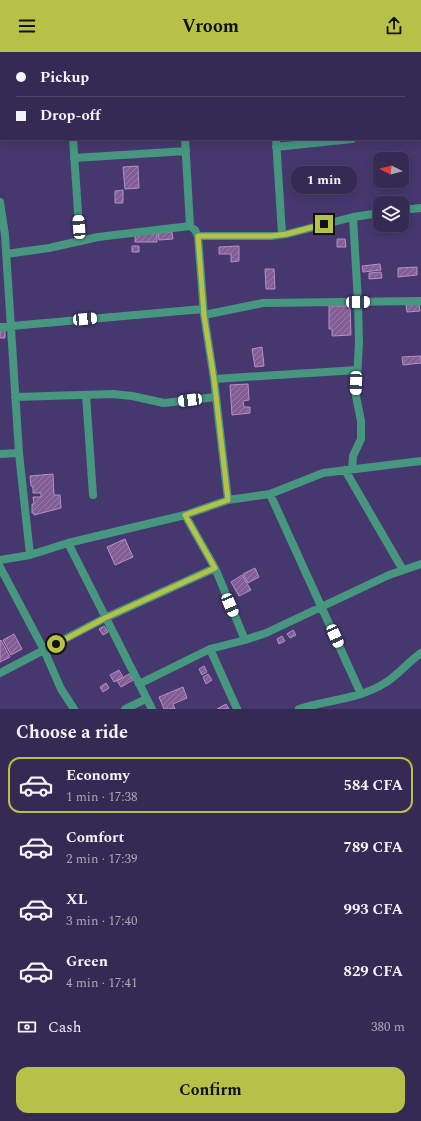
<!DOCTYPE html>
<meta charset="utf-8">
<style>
body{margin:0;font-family:Spectral,serif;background:#3c325a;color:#f1f3f6;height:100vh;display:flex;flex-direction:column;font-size:15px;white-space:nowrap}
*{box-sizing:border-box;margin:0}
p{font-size:13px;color:#a9a7b8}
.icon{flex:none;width:22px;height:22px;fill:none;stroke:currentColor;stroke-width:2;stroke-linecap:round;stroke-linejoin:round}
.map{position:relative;height:657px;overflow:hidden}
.sheet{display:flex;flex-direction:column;background:#342a53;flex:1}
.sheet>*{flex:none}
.guide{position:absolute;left:0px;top:0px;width:421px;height:88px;box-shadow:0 2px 10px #0003,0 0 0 1px #4e466a;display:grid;align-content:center;height:88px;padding:0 16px;background:#342a53}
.needle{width:26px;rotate:276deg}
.buttons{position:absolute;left:373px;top:100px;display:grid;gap:8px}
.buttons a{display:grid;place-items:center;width:36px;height:36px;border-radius:8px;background:#342a53;box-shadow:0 2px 10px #0003,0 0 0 1px #4e466a;font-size:20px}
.end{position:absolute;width:18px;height:18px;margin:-9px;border:5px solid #b8c147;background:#111;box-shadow:0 0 0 2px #111}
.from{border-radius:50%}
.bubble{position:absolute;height:28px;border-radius:12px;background:#342a53;box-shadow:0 2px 10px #0003,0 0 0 1px #4e466a;font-size:13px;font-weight:700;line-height:28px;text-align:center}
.car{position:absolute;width:12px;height:24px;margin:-12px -6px;border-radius:5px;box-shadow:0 0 3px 1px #0007;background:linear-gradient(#fff 24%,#345 0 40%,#fff 0 76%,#345 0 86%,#fff 0)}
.guide b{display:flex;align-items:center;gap:14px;height:38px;font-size:15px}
.guide b+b{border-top:1px solid #4e466a}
.guide i{width:10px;height:10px;background:#f1f3f6}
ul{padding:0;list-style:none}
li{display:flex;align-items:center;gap:12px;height:56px;margin:0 8px 6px;padding:0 8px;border:2px solid transparent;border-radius:12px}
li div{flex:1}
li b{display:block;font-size:15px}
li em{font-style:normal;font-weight:700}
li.current{border-color:#b8c147}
li>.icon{width:36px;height:36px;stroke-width:1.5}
h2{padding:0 16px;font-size:18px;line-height:48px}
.pay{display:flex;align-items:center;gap:10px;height:44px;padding:0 16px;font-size:15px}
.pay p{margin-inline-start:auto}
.primary-button{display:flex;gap:8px;margin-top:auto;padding:8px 16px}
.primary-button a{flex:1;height:46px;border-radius:12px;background:#b8c147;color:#111;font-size:16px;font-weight:700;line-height:46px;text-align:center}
header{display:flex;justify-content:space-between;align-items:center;height:52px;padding:0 16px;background:#b8c147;color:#111;font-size:18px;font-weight:700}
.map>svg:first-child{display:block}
.building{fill:url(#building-hatch);stroke:#b48fc8}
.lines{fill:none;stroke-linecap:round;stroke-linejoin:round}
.street{stroke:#469680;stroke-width:8}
.route{stroke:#b8c147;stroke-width:5}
</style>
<header><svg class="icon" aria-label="menu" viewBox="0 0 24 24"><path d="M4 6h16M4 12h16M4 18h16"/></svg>Vroom<svg class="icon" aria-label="share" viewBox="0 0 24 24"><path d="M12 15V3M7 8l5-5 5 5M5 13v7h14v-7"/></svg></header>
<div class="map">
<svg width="421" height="657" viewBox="0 0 421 657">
<defs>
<pattern id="building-hatch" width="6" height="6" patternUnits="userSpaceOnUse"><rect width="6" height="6" fill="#825e95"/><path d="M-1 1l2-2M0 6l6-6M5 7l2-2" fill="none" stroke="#997caa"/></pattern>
</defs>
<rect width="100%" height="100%" fill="#46386f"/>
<!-- building -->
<path class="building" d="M138,114L139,136L125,137L123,115Z
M123,138V151H115V139Z
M172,180L173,187L159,188L158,181Z
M157,181V190H135V182Z
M337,187H345L346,195H337Z
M132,194H139V200H132Z
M239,194V209L231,210V202H219V195Z
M380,212L381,218L363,220L362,214Z
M417,215V223L398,225V216Z
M265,217H274L275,237H266Z
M381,220L382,226L369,227V221Z
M419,252L420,259L407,260L406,253Z
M329,254H350L351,283L332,284V277H329Z
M5,276V286H0V277Z
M262,295L264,314L255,315L252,297Z
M421,304V311L403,313L402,305Z
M248,332L249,348L243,349L244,355H250V361L232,363L230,333Z
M53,422L54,443H60L61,456L34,463V461H32V452H34L33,445H41V441H33V435L31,434L30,424Z
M125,487L133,505L115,513L107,495Z
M255,516L259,525L248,531L243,522Z
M242,523L251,538L239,544L231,530Z
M104,574L108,580L103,583L99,577Z
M293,578L296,583L290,586L287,582Z
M14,582L22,597L11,603L3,588Z
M282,584L285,589L279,592L277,587Z
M1,588L10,605L0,610V589Z
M204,614L207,620L202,623L199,617Z
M119,618L123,625L114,630L110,623Z
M129,622L133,628L121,635L117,629Z
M208,622L212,628L206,632L203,625Z
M106,631L109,636L103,640L100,635Z
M183,635L187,646L173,652L175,657H164L159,645Z
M226,652L229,657H217Z"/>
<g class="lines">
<!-- street -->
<path class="street" d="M182,0V1
M108,1V0
M420,13H421
M0,42H1
M420,80H421
M73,87L80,189
M185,87L190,174
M276,87L282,182
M276,95L352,87
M74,106L186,99
M0,150L5,183L19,401L30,503
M402,158L421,156
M198,184H271L287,182L353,165
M6,202L49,196L98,185L190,174L195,178L198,184L204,263L214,327L228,448
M204,263L263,251L421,249
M0,275L203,257
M214,327L357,318
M86,343L93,443
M15,345L113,342L132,344L164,351L216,345
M0,402L19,401
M352,417L353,404L361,387V369L356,344L359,291L358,250L353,165L380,161
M345,418L403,518
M270,442L323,421L421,409
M68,491L152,657
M0,508L30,503L68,491L185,463L228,448L270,442L361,642
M0,515L44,598L61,637L74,657
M245,588L266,581L389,523L421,512
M210,597L237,657
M0,621L105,566L215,516L185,463
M139,632L210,597L245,588L215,516
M125,657L146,647
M299,657C327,648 360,647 385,631C397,624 408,610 421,601"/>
</g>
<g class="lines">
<!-- route -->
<path class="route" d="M56,592L105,566L215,516L185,463L228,448L214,327L204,263L198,184H271L287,182L324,172"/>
</g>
</svg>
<div class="buttons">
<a><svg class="needle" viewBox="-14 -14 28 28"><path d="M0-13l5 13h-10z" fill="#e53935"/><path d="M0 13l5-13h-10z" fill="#a9a7b8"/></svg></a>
<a><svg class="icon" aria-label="layers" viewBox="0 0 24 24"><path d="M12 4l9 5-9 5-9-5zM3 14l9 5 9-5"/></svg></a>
</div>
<i class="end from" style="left:56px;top:592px"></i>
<i class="end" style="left:324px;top:172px"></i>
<div class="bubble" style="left:291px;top:114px;width:66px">1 min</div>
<i class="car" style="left:79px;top:175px;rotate:356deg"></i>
<i class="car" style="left:358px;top:250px;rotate:89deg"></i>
<i class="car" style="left:85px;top:267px;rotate:85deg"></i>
<i class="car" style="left:356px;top:331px;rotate:182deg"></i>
<i class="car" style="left:190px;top:348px;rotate:263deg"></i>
<i class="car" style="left:230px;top:553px;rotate:157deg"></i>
<i class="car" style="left:335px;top:584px;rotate:156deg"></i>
<div class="guide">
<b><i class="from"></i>Pickup</b>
<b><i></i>Drop-off</b>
</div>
</div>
<section class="sheet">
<h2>Choose a ride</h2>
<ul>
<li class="current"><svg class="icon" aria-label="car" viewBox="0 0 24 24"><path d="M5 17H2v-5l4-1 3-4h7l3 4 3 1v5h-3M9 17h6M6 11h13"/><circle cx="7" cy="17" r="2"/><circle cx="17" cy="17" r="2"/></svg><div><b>Economy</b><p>1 min · 17:38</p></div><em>584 CFA</em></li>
<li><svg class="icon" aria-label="car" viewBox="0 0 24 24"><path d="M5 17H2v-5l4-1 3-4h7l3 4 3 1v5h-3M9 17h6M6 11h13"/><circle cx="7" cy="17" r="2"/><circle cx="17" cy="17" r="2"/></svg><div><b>Comfort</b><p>2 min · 17:39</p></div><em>789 CFA</em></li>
<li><svg class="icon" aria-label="car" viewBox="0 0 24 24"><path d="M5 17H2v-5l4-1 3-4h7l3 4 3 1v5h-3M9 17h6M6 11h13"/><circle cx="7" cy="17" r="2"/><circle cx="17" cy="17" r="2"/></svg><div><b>XL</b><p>3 min · 17:40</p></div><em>993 CFA</em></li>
<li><svg class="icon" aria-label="car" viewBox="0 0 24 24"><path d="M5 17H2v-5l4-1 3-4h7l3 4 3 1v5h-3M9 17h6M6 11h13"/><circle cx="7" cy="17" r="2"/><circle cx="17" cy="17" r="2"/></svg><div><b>Green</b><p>4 min · 17:41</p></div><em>829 CFA</em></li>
</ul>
<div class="pay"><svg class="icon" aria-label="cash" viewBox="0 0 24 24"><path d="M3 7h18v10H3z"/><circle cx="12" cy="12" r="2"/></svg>Cash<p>380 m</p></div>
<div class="primary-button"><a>Confirm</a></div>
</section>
